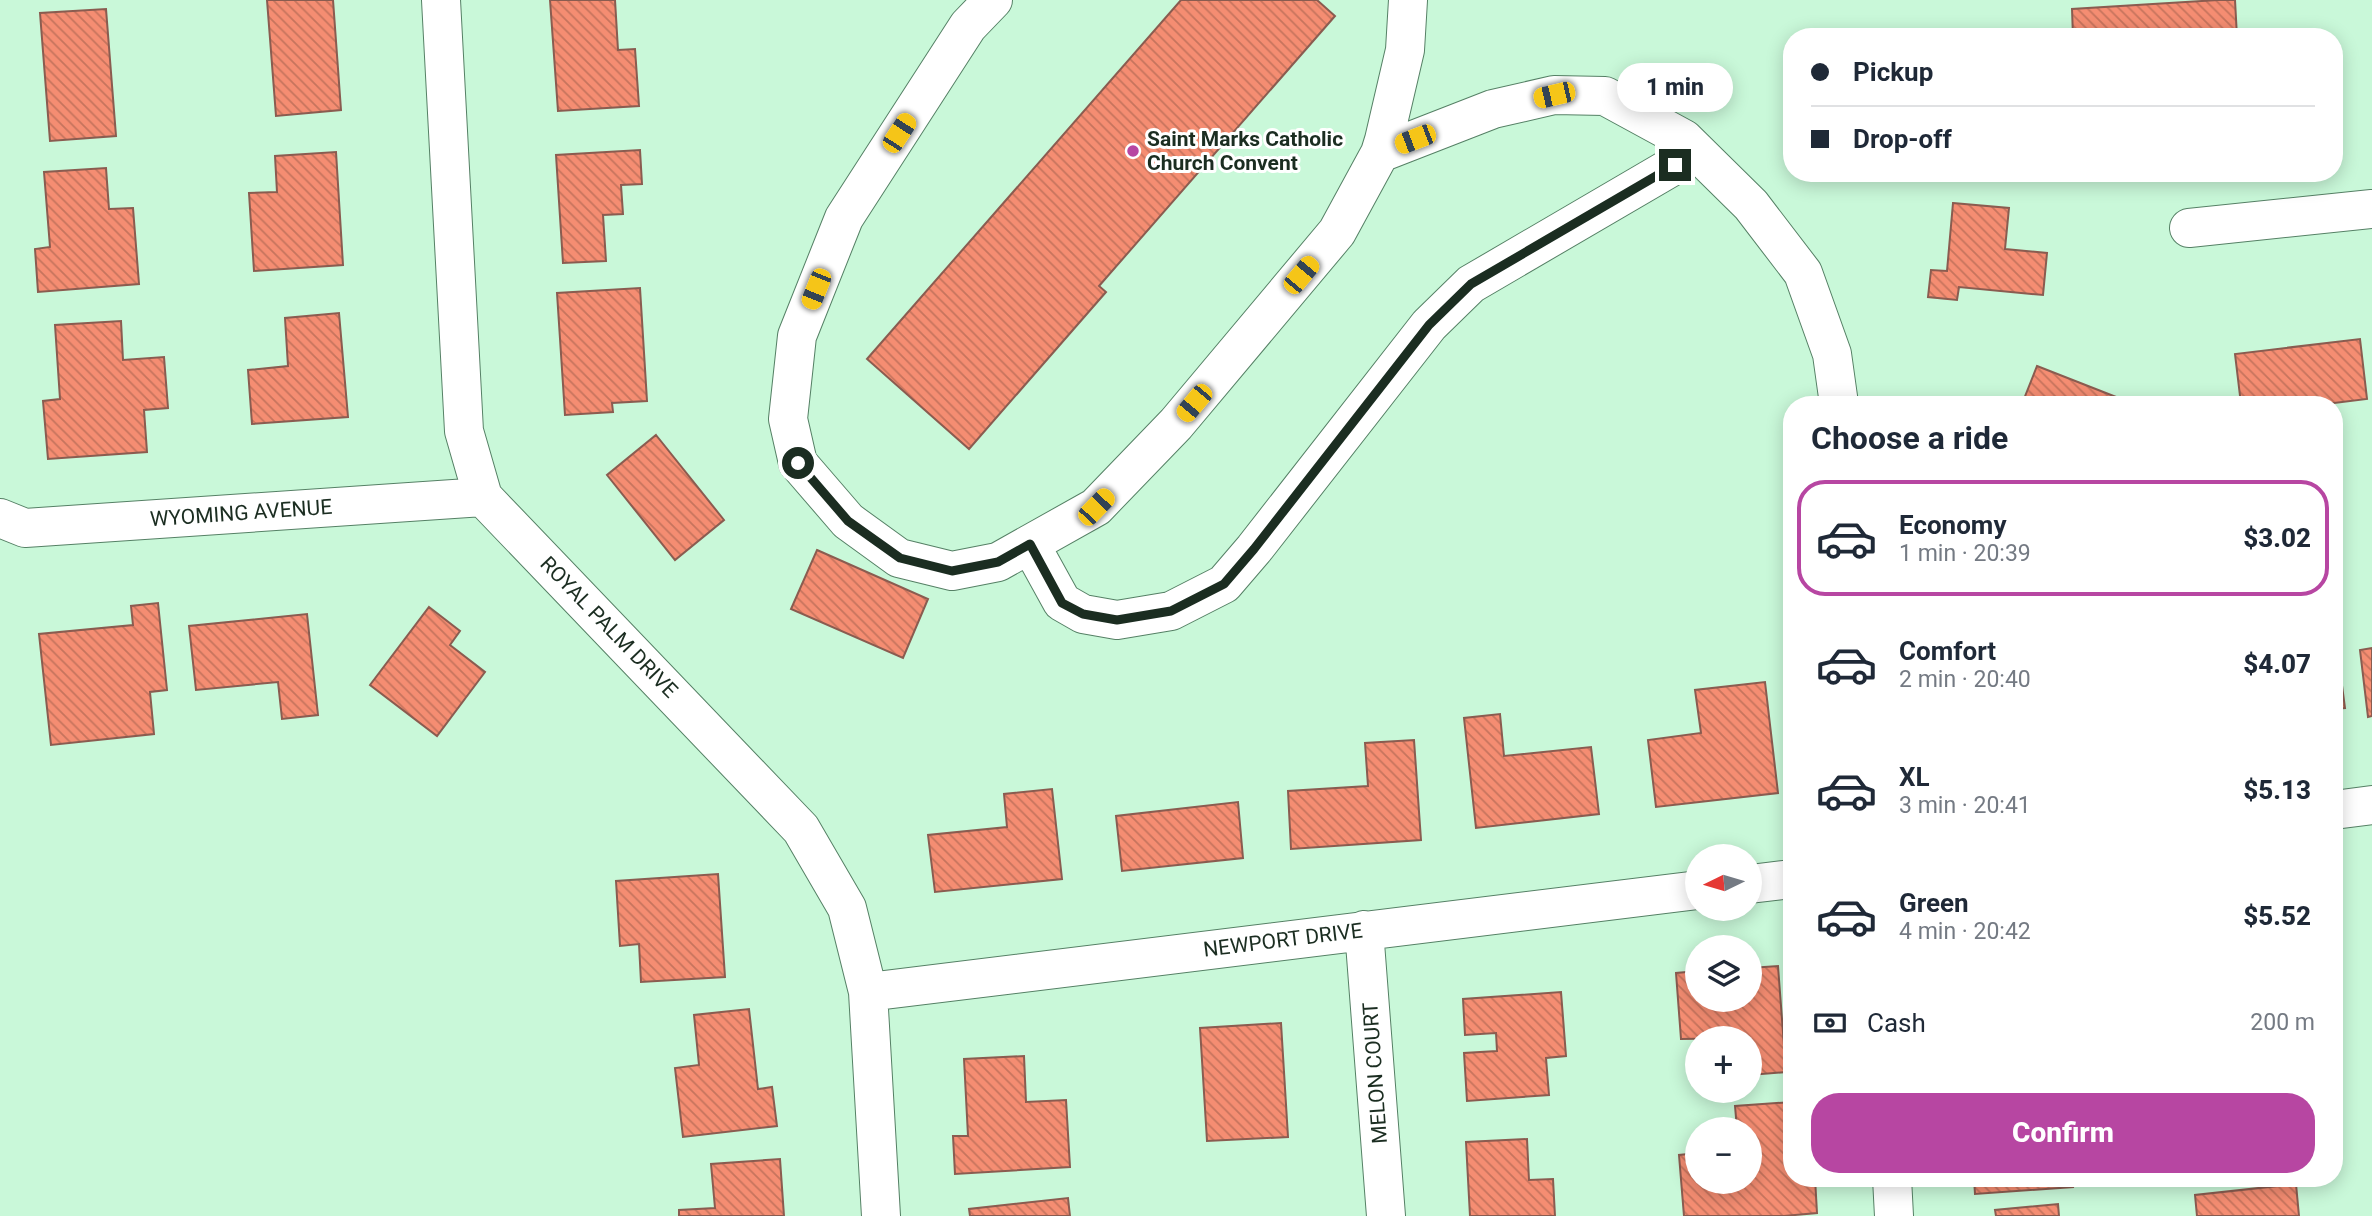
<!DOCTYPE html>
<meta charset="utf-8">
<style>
body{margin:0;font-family:Roboto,sans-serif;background:#f2f2f3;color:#1f2937;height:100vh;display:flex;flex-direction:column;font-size:26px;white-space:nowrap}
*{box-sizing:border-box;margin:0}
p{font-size:23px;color:#747a83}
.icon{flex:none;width:38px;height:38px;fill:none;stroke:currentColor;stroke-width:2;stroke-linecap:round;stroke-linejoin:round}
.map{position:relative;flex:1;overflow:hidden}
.details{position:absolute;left:1783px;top:396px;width:560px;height:791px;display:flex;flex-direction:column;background:#fff;border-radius:28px;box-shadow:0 4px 18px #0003}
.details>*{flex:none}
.banner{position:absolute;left:1783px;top:28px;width:560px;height:154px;border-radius:28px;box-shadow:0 4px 18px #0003;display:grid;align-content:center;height:154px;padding:0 28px;background:#fff}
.needle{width:46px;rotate:265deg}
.tools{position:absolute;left:1685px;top:844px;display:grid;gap:14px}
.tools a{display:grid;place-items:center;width:77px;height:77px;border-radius:50%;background:#fff;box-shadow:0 4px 18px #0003;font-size:35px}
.end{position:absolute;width:32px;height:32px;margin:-16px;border:9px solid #1b2d21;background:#fff;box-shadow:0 0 0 4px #fff}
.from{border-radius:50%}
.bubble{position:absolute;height:49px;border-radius:24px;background:#fff;box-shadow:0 4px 18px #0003;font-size:23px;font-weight:800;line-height:49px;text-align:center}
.car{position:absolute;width:21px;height:42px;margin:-21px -10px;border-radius:9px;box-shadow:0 0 5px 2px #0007;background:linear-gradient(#f5c518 24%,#345 0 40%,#f5c518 0 76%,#345 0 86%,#f5c518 0)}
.banner b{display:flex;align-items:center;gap:24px;height:66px;font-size:26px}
.banner b+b{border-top:2px solid #e0e1e3}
.banner i{width:18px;height:18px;background:#1f2937}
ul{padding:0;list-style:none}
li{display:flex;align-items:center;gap:21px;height:116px;margin:0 14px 10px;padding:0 14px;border:4px solid transparent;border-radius:28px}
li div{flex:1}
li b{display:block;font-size:26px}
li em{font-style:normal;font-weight:800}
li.selected{border-color:#b746a2}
li>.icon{width:63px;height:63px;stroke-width:1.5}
h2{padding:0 28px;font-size:32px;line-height:84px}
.pay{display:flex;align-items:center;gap:18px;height:77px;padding:0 28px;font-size:26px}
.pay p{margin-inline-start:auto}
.action{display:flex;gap:14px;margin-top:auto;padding:14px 28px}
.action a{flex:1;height:80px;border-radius:28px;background:#b746a2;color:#fff;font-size:28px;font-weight:800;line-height:80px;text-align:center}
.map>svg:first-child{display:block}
.building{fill:url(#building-back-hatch);stroke:#8a5c50;stroke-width:2}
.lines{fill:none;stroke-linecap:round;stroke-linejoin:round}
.minor-casing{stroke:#558065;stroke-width:40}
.minor{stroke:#fff;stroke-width:38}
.route{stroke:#1b2d21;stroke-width:9}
.poi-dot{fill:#b746a2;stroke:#fff;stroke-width:2.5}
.labels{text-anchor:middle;stroke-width:6;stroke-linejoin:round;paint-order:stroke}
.poi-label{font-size:21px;font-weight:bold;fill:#1b2d21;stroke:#fff;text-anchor:start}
.street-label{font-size:21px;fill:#1b2d21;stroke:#fff}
</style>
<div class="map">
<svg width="2372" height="1216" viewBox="0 0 2372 1216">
<defs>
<pattern id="building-back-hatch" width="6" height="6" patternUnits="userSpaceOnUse" patternTransform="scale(1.75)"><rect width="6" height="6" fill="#f58d72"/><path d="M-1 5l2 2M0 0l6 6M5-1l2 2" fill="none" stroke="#c6745d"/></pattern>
</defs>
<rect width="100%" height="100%" fill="#c9f8d9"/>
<!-- building -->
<path class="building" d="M267,0H333L341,110L276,116Z
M550,0H615L618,50L635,49L639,106L558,111Z
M1181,0H1317L1335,16L1099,286L1106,292L969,449L867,359Z
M2218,0H2235L2237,37H2073L2072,9Z
M106,9L116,136L50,141L40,13Z
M640,150L642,184L621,185L623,214L603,215L606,261L563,263L556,155Z
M336,152L343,265L254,271L249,193L277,192L275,156Z
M106,168L109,209L133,208L139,284L38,292L35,249L50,247L44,172Z
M1953,203L2009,208L2005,249L2047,253L2043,295L1959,287L1957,300L1928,297L1931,270L1947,271Z
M640,288L647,401L612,403L613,412L565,415L557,293Z
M339,313L348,417L252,424L248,370L288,366L285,318Z
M121,321L123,360L164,357L168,408L144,410L147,452L48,459L43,401L60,399L55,325Z
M2360,339L2367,399L2326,404H2241L2235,354Z
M2037,366L2134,404H2022Z
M656,435L724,520L675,560L607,475Z
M817,550L928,599L903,658L791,609Z
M158,603L167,690L150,692L154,734L51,745L39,634L133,625L131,606Z
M429,607L460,631L450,645L485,672L437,736L370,685Z
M307,614L318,715L282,719L278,682L196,690L189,626Z
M2334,625L2345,708L2334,709Z
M2372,648V716L2368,717L2360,650Z
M1765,682L1778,793L1656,807L1648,740L1701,733L1695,690Z
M1500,714L1504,756L1591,747L1599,814L1476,828L1464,718Z
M1414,740L1421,840L1291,849L1288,791L1368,786L1365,743Z
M1052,789L1062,879L935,892L928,835L1007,827L1004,794Z
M1238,802L1243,858L1122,871L1116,816Z
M718,874L725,977L641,982L639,944L620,946L616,881Z
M1778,966L1786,1072L1750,1075V1038L1681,1039L1676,973L1698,971V999H1750V968Z
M1561,992L1566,1056L1546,1058L1549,1095L1467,1101L1464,1053L1497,1051L1496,1033L1465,1035L1463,999Z
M749,1009L758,1089L772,1087L777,1126L683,1137L675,1068L699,1065L694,1015Z
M1281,1023L1288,1137L1207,1141L1200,1028Z
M1024,1056L1026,1102L1066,1100L1070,1167L955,1174L953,1136H968L964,1059Z
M1792,1102V1178H1815L1817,1213L1784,1216H1684L1679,1155L1698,1153V1181H1750V1129H1737L1735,1106Z
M1527,1139L1529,1180L1553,1179L1555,1216H1470L1466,1142Z
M780,1159L784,1216H679V1210L715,1208L711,1164Z
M1974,1178H2072L2073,1187L1975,1194Z
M2296,1184L2299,1216H2197L2195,1195Z
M1068,1198L1070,1216H970L969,1209Z
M2058,1204L2059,1216H1996L1995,1210Z"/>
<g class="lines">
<!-- minor casing -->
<g class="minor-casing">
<path id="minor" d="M441,0L464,431L483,497L801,829L847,908L868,992L881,1216
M993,0L968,26L844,218L797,336L788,419L798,463L848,521L899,558L952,571L998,562L1096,507L1176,424L1337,232L1380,153L1384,140L1405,50L1408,0
M1380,153L1493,109L1554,95L1605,96L1684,139L1751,205L1803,273L1832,354L1839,404
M2189,228L2372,209
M0,518L25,528L483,497
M1030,544L1062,602L1083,614L1117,620L1171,611L1224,584L1254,549L1429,325L1471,284L1697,152
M2334,810L2372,805
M1750,884L1792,879
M1364,930L1386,1216
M868,992L1698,890
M1892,1178L1894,1216"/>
</g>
<!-- minor -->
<use href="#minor" class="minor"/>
</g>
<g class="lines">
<!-- route -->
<path class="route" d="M798,463L848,521L900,558L952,571L998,562L1030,544L1062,603L1083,614L1117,620L1171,611L1224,584L1254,549L1429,325L1471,284L1675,165"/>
</g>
<!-- markers -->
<circle class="poi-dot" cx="1133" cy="151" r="7"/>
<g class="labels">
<!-- poi labels -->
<g class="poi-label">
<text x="1147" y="146">Saint Marks Catholic<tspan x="1147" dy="24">Church Convent</tspan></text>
</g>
<!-- street labels -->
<g class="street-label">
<text transform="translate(241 513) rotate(-4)" y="7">WYOMING AVENUE</text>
<text transform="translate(609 627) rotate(46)" y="7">ROYAL PALM DRIVE</text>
<text transform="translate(1283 940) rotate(-7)" y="7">NEWPORT DRIVE</text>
<text transform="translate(1375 1073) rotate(-94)" y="7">MELON COURT</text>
</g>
</g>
</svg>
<div class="tools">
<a><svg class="needle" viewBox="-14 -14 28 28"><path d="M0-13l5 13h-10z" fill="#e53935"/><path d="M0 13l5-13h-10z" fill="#747a83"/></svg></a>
<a><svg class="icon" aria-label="layers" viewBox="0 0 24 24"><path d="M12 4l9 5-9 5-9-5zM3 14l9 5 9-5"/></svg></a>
<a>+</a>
<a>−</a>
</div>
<i class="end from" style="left:798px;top:463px"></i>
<i class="end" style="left:1675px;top:165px"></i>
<div class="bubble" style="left:1617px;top:63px;width:116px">1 min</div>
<i class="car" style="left:1554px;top:95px;rotate:257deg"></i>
<i class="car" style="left:899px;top:133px;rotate:33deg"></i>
<i class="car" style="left:1415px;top:139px;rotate:249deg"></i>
<i class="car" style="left:1301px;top:275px;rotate:40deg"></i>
<i class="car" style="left:816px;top:289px;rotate:202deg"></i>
<i class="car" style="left:1194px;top:403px;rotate:220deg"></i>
<i class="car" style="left:1096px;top:507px;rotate:44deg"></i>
<div class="banner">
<b><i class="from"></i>Pickup</b>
<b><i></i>Drop-off</b>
</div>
<section class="details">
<h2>Choose a ride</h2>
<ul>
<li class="selected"><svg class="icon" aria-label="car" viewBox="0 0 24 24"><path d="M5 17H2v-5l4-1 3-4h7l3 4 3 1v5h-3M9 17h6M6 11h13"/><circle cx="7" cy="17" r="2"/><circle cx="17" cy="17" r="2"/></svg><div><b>Economy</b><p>1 min · 20:39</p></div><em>$3.02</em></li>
<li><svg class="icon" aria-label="car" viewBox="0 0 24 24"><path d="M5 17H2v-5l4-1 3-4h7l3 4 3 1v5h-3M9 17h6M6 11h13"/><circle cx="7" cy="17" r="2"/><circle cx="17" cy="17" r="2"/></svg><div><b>Comfort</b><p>2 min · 20:40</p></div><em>$4.07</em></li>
<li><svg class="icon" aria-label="car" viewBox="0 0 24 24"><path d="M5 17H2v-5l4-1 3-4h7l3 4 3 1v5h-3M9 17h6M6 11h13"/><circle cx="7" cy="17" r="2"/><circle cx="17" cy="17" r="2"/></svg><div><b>XL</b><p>3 min · 20:41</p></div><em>$5.13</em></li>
<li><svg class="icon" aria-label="car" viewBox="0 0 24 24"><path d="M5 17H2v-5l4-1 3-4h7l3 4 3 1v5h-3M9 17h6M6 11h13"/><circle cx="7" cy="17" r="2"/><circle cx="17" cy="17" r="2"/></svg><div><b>Green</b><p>4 min · 20:42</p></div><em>$5.52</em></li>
</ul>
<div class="pay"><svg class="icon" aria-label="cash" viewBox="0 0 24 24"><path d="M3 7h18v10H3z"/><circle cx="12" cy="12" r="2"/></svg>Cash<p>200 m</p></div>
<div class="action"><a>Confirm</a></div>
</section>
</div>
